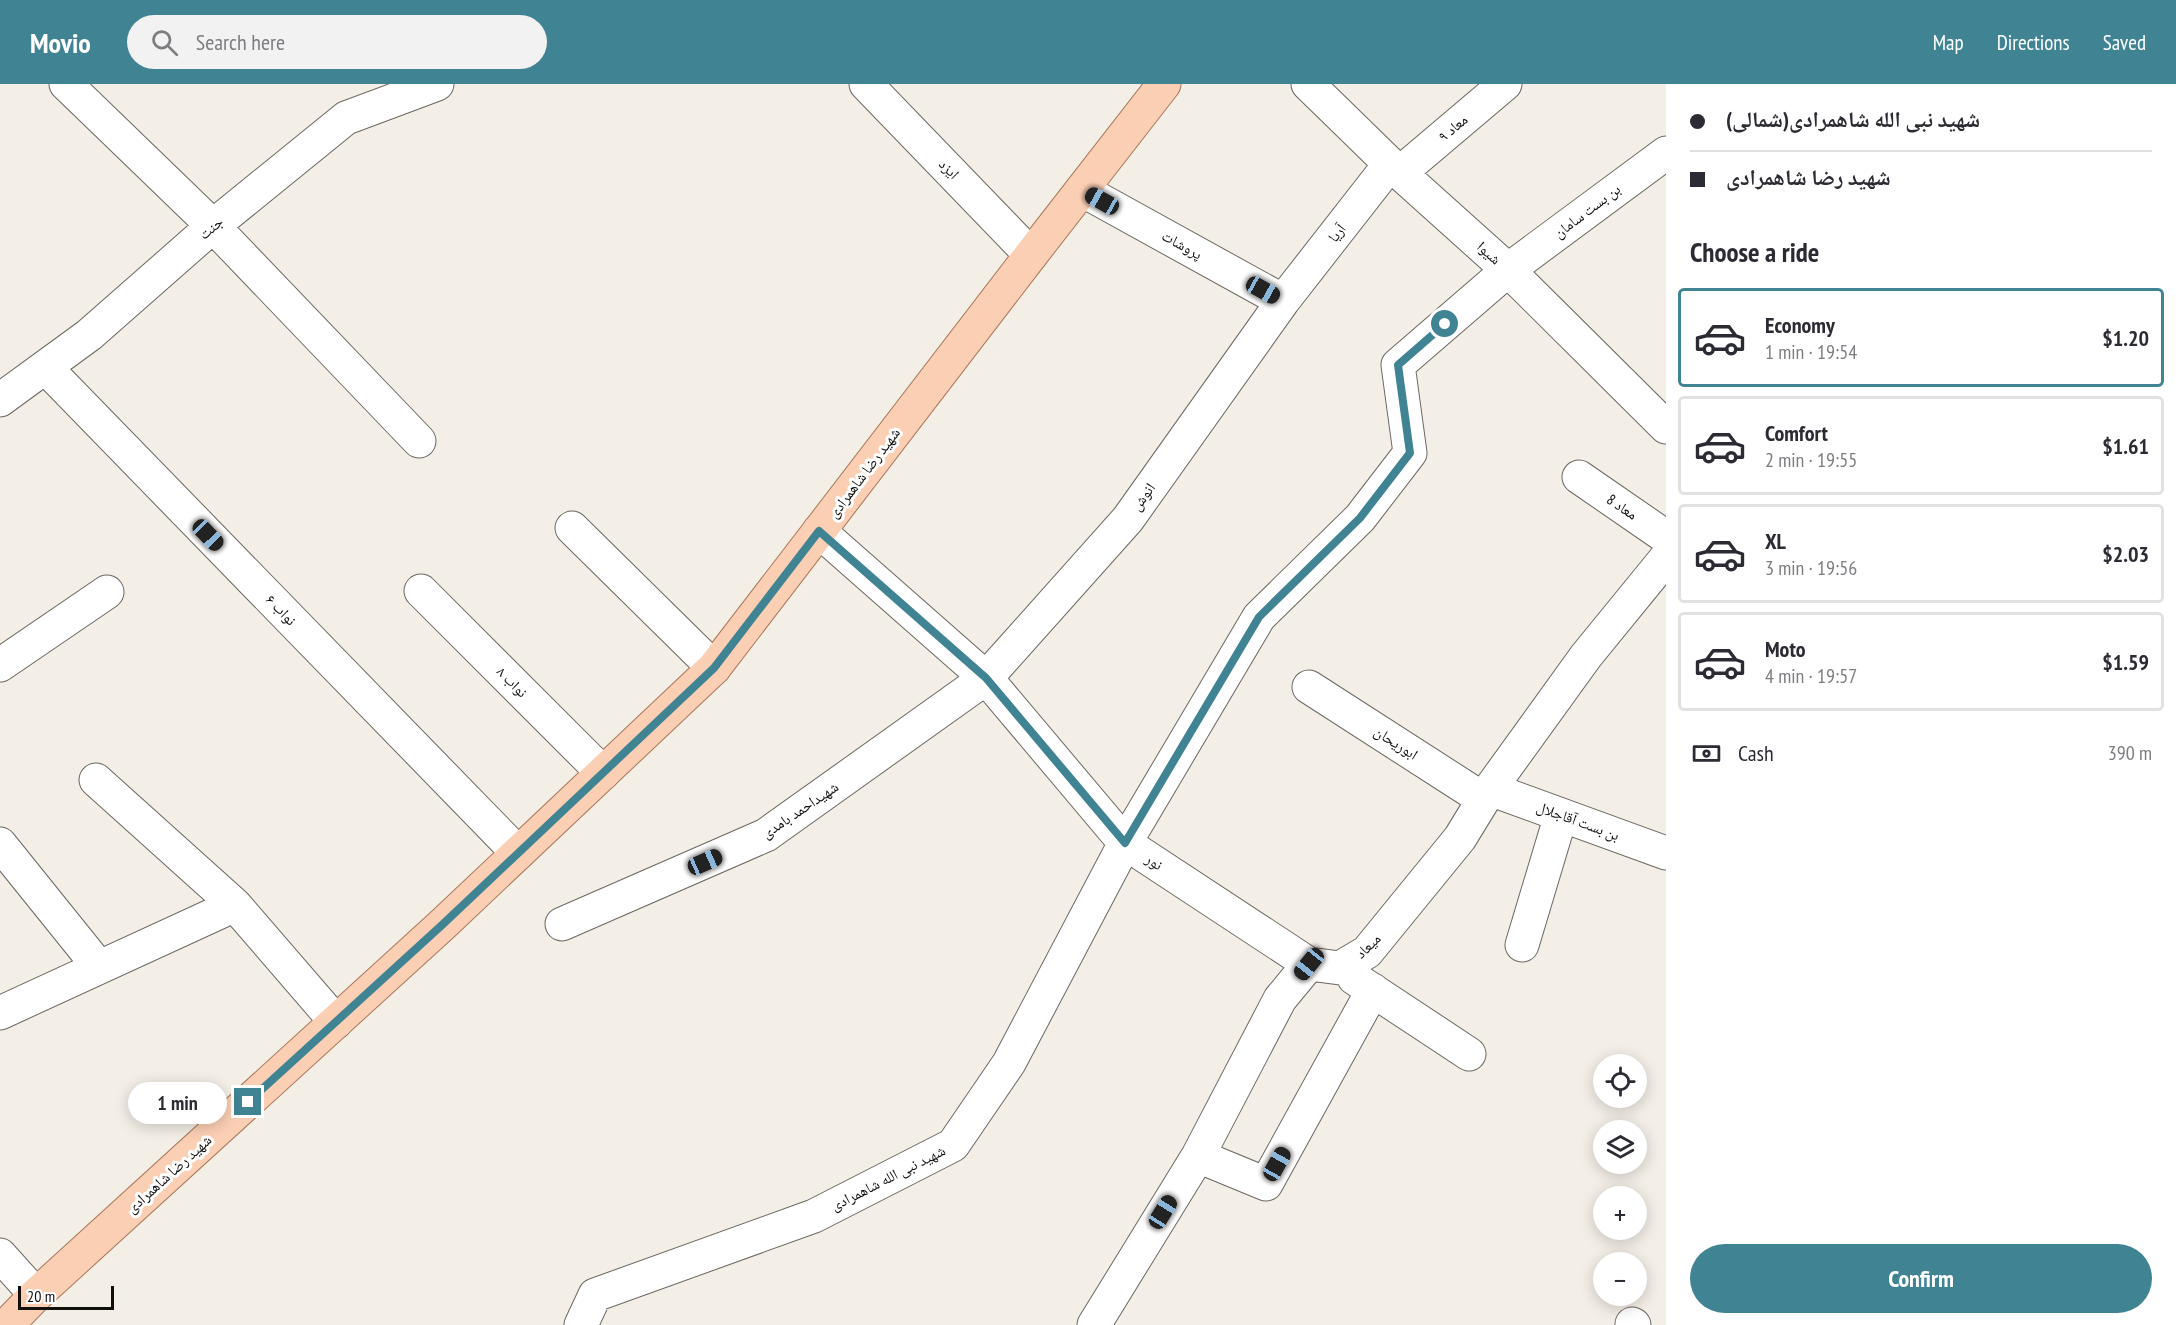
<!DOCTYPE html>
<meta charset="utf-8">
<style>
body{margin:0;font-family:"PT Sans Narrow","Noto Naskh Arabic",sans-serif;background:#f2f2f3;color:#2b2b33;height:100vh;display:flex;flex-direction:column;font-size:22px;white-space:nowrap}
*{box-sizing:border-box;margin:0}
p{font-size:20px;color:#7c7c81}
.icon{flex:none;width:33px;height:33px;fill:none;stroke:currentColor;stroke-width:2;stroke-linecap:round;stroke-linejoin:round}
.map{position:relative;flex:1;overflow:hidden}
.side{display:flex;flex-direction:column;background:#fff;width:510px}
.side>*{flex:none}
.hud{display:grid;align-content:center;height:132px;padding:0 24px;background:#fff}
.buttons{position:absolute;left:1593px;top:970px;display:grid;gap:12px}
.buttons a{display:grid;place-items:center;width:54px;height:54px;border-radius:50%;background:#fff;box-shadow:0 3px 15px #0003;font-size:30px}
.scale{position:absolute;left:18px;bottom:15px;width:96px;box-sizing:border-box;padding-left:6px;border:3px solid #100f0c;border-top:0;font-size:16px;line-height:21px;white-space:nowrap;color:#100f0c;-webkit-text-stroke:4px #fff;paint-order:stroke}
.end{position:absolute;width:27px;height:27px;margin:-14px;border:8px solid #408393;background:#fff;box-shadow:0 0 0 3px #fff}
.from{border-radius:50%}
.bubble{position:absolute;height:42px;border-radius:21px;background:#fff;box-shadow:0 3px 15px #0003;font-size:20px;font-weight:700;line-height:42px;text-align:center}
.car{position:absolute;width:18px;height:36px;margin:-18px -9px;border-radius:8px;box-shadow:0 0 4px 2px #0007;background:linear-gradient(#222 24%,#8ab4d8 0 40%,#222 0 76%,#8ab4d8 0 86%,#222 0)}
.hud b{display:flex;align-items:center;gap:21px;height:57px;font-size:22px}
.hud b+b{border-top:2px solid #e1e1e2}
.hud i{width:15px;height:15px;background:#2b2b33}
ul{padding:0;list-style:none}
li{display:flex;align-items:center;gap:18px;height:99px;margin:0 12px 9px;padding:0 12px;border:3px solid #e1e1e2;border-radius:6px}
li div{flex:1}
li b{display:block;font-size:22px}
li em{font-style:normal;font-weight:700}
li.active{border-color:#408393}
li>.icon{width:54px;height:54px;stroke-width:1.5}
h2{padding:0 24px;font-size:27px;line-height:72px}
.pay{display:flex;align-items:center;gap:15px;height:66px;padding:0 24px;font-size:22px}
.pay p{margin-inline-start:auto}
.cta{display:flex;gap:12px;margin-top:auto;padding:12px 24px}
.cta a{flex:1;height:69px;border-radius:36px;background:#408393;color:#fff;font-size:24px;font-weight:700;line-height:69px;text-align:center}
header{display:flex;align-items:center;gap:36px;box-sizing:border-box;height:84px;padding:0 30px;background:#408393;color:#fff}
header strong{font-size:28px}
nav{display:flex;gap:33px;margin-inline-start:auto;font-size:21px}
.search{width:420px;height:54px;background:#f2f2f3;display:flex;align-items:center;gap:15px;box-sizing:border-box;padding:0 21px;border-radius:33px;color:#7c7c81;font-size:22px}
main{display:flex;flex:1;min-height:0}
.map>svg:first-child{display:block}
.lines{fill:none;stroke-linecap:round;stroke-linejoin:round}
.minor-casing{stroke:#6c6761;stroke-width:35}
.major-casing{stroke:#a77759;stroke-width:35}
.minor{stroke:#fff;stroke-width:33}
.major{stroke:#fbcfb4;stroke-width:33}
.route{stroke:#408393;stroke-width:8}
.labels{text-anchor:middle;stroke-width:6;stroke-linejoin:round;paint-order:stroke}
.street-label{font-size:15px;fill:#100f0c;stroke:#fff}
</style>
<header>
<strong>Movio</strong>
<div class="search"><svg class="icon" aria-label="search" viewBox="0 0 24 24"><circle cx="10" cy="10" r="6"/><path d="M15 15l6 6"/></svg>Search here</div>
<nav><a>Map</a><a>Directions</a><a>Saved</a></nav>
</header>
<main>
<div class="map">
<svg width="1666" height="1241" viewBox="0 0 1666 1241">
<rect width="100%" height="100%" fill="#f3eee6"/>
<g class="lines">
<!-- minor casing -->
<g class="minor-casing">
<path id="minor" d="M66,0L213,142L419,357
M866,0L1031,171
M1308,0L1390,80L1508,186L1666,343
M1401,88L1505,0
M1082,106L1283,217
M45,283L518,769
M0,316L89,251L213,142L346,34L437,0
M1579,393L1666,453
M572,444L714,584
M819,447L986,594L1125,759L1309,880
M421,507L603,689
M0,581L107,508
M1309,603L1483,715
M96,696L235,821
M1490,705L1666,769
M0,760L99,883
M562,840L766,751L986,594L1128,435L1283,217L1390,80
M1522,861L1561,731
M1354,894L1469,970
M0,929L235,821L336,938
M1198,1072L1266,1100L1373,906
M0,1171L36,1211
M1632,1240L1634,1241
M581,1241L595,1211L814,1132L953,1061L1009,979L1125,759L1259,533L1360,434L1410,369L1398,281L1508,186L1666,69
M1094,1241L1198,1072L1280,915L1309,880L1340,884L1367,868L1460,754L1490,705L1586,572L1666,474"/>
</g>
<!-- major casing -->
<g class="major-casing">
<path id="major" d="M7,1241L36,1211L442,841L714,584L1031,171L1164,0"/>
</g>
<!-- minor -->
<use href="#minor" class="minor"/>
<!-- major -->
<use href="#major" class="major"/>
</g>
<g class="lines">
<!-- route -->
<path class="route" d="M248,1018L442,841L714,584L819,447L986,594L1125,759L1259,533L1360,434L1410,369L1398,281L1445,240"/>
</g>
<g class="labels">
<!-- street labels -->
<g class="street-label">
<text transform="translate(1453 44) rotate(-40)" y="5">معاد ۹</text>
<text transform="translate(949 85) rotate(46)" y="5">ایزد</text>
<text transform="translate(1587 127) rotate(-37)" y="5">بن بست سامان</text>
<text transform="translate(211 144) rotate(-40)" y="5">جنت</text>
<text transform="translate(1337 149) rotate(-52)" y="5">آریا</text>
<text transform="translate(1182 161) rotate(29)" y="5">پروشات</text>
<text transform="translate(1489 169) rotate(42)" y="5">شیوا</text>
<text transform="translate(864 389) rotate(-53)" y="5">شهید رضا شاهمرادی</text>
<text transform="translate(1143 413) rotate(-55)" y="5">انوش</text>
<text transform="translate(1622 423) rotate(34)" y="5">معاد 8</text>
<text transform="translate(281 526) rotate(46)" y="5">نواب ۶</text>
<text transform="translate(512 598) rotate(45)" y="5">نواب ۸</text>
<text transform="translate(1396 659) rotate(33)" y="5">ابوریحان</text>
<text transform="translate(800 726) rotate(-34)" y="5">شهیداحمد بامدی</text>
<text transform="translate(1578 737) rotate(20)" y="5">بن بست آقاجلال</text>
<text transform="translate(1154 778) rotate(33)" y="5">نور</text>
<text transform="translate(1368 862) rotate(-44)" y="5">میعاد</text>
<text transform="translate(169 1090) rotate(-42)" y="5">شهید رضا شاهمرادی</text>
<text transform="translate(888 1094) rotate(-27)" y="5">شهید نبی الله شاهمرادی</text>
</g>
</g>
</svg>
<div class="buttons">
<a><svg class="icon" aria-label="locate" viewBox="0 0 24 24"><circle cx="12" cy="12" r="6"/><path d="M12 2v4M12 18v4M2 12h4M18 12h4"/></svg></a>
<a><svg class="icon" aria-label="layers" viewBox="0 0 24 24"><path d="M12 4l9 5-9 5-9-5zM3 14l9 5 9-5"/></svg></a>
<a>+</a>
<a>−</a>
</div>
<div class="scale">20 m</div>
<i class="end from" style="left:1445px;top:240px"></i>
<i class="end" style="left:248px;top:1018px"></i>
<div class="bubble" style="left:128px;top:998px;width:99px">1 min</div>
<i class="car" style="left:1102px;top:117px;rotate:299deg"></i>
<i class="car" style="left:1263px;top:206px;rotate:119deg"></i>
<i class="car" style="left:208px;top:451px;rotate:136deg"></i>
<i class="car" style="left:705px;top:778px;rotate:66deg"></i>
<i class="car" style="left:1309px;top:880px;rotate:219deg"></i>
<i class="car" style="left:1277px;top:1080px;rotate:29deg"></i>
<i class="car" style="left:1163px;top:1128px;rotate:32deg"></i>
</div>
<section class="side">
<div class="hud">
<b><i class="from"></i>شهید نبی الله شاهمرادی(شمالی)</b>
<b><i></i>شهید رضا شاهمرادی</b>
</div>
<h2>Choose a ride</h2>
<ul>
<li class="active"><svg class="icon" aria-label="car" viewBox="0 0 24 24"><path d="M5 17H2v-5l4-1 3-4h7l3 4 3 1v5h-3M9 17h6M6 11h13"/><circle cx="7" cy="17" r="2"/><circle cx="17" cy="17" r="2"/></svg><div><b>Economy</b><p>1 min · 19:54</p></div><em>$1.20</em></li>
<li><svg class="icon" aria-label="car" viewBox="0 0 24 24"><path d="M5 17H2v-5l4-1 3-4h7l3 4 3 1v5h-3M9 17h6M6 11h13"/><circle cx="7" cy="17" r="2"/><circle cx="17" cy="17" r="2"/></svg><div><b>Comfort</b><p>2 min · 19:55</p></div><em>$1.61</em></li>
<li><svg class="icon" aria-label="car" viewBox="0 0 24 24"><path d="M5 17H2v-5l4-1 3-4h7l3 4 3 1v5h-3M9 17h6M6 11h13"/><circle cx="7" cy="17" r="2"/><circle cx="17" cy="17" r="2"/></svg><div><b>XL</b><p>3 min · 19:56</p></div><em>$2.03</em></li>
<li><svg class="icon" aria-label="car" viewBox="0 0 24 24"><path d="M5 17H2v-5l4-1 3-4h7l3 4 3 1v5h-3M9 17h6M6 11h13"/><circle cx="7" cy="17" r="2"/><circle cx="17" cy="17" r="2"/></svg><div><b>Moto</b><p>4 min · 19:57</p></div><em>$1.59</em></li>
</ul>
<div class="pay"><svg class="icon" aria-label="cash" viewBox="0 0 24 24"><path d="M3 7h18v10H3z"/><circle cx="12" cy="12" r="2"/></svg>Cash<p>390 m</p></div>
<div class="cta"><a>Confirm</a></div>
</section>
</main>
